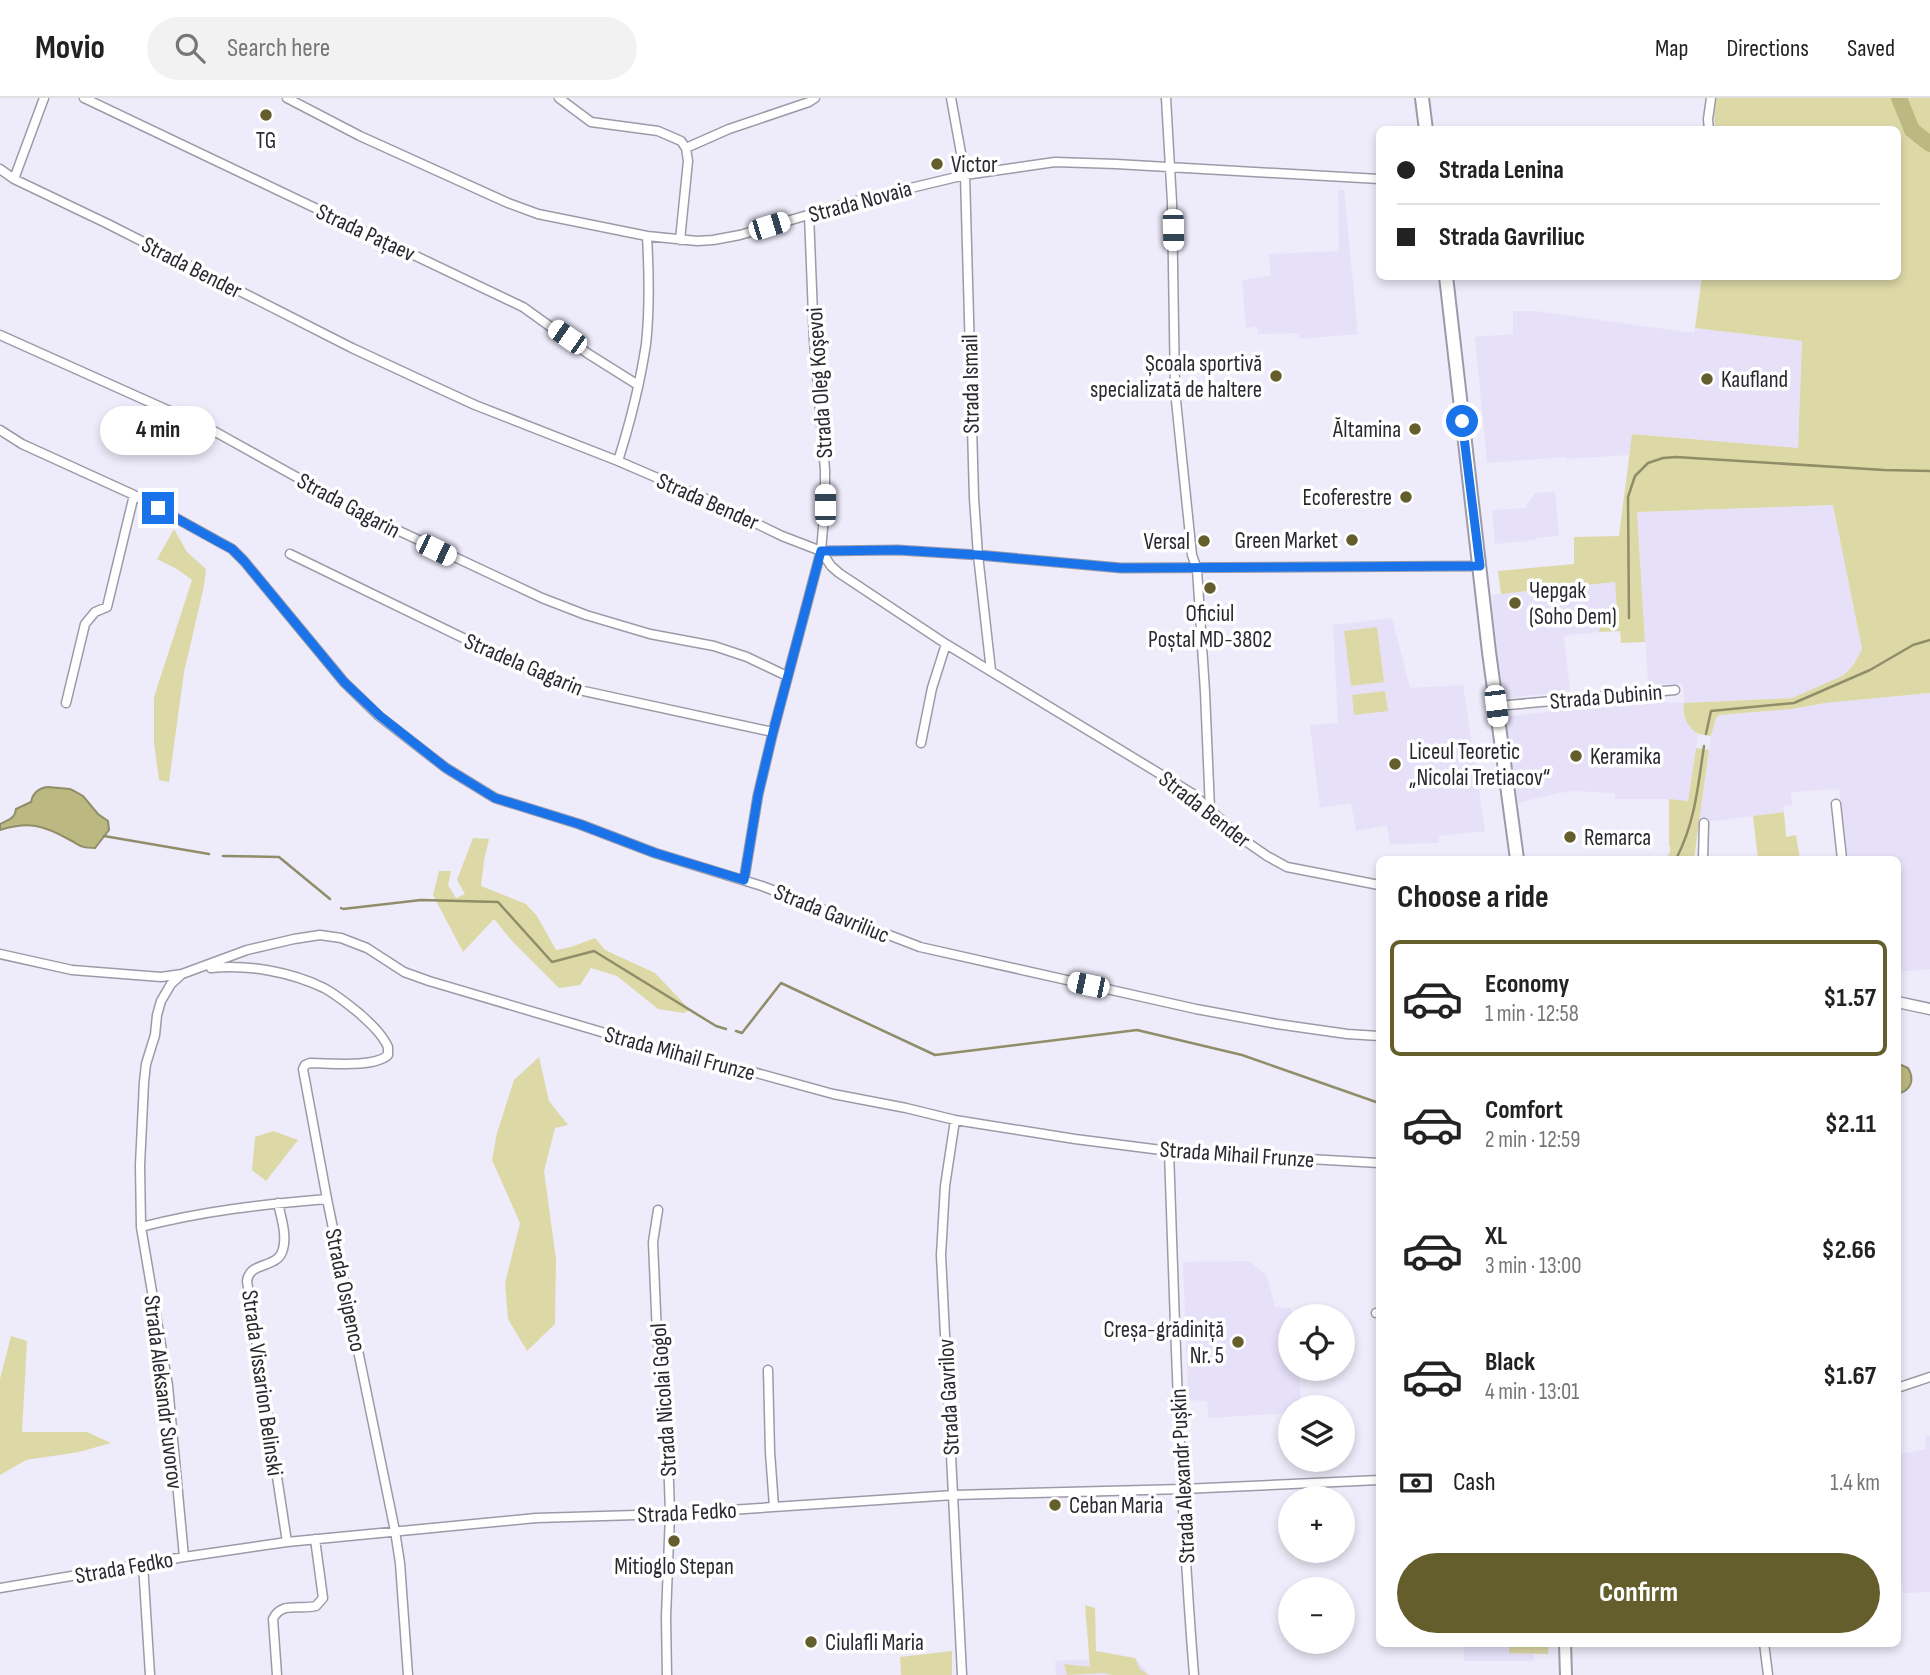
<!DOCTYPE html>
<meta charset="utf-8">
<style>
body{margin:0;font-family:"Sofia Sans Condensed",sans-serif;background:#f2f2f2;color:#222;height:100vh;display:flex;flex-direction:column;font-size:26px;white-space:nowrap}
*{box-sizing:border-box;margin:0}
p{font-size:23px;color:#767676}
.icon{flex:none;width:38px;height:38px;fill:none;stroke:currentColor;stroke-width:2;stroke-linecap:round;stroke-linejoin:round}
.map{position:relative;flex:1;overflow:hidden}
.sheet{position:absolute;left:1376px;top:758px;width:525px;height:791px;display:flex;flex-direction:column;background:#fff;border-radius:10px;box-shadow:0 4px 10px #0003}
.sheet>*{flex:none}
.banner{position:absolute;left:1376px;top:28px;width:525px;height:154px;border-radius:10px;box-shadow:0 4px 10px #0003;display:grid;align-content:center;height:154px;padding:0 21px;background:#fff}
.buttons{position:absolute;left:1278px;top:1206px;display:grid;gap:14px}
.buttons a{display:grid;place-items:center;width:77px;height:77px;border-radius:50%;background:#fff;box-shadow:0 4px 10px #0003;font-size:35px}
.end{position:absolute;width:32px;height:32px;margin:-16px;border:9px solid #1a73e8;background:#fff;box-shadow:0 0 0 4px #fff}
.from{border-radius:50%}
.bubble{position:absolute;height:49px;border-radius:24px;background:#fff;box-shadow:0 4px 10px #0003;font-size:23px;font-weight:700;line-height:49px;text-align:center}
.car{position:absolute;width:21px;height:42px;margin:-21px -10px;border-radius:9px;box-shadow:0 0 5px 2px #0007;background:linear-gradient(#fff 24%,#345 0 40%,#fff 0 76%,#345 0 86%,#fff 0)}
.banner b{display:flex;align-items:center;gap:24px;height:66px;font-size:26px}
.banner b+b{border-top:2px solid #e0e0e0}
.banner i{width:18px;height:18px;background:#222}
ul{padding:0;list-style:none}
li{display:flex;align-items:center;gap:21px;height:116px;margin:0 14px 10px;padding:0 7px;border:4px solid transparent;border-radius:10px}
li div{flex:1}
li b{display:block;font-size:26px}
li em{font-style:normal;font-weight:700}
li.active{border-color:#635e2b}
li>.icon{width:63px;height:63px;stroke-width:1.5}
h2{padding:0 21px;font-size:32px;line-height:84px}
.pay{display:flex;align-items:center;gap:18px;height:77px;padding:0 21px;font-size:26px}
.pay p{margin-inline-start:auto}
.action{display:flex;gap:14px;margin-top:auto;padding:14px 21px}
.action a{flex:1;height:80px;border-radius:42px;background:#635e2b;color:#fff;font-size:28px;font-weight:700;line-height:80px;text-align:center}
header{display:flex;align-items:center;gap:42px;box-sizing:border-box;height:98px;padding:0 35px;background:#fff;border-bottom:2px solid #e0e0e0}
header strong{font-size:33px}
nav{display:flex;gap:38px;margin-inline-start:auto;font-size:24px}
.search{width:490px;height:63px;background:#f2f2f2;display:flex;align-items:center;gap:18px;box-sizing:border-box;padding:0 24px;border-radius:38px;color:#767676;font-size:26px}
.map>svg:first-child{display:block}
.built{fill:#e6e1f8}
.green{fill:#ddd9a7}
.water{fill:#bcb882;stroke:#908d69;stroke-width:2}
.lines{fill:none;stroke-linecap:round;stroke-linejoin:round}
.stream{stroke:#908d69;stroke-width:2.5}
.river{stroke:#bcb882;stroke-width:16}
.minor-casing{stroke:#9d9aa8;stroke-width:11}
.tertiary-casing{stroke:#9d9aa8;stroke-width:13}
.secondary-casing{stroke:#9d9aa8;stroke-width:14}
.primary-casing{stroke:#9d9aa8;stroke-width:16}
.minor{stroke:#fff;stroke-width:8}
.tertiary{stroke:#fff;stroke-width:10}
.secondary{stroke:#fff;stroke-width:10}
.primary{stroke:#fff;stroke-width:12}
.route{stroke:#1a73e8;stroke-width:9}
.poi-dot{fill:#635e2b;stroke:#fff;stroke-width:2.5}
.labels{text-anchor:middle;stroke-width:7;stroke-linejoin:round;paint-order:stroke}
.poi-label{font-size:23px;fill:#2a292f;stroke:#fff;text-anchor:start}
.street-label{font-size:23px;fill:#2a292f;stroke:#fff}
</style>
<header>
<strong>Movio</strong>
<div class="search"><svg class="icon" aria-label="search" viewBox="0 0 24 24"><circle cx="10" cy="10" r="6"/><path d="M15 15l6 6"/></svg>Search here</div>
<nav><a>Map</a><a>Directions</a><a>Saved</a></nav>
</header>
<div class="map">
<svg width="1930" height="1577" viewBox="0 0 1930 1577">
<rect width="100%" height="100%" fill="#eeebfa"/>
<!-- built -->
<path class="built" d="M1338,92H1344L1358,236L1300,241L1299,235L1258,236L1257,228L1246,230L1242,182L1271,178L1269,156L1339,153Z
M1513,213H1535L1694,235L1695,230L1802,243L1798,351L1633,336L1629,357L1566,361V359L1487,365L1475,239L1513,236Z
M1555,394L1559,438L1536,440V442L1495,446L1492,412L1525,410L1535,395Z
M1833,407L1862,551L1854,566L1844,577L1792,600L1684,605L1682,614L1686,622L1698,636L1688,704L1669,701H1615V695L1575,693L1559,695L1518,705L1503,619L1661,600L1663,604L1684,605L1683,586H1648L1637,414Z
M1615,484L1617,518L1602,519L1599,534L1564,538L1570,593L1500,601L1492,497Z
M1392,520L1410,590L1463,587L1485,733L1439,738V745L1390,746L1387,727L1356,733L1351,705L1320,710L1310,627L1338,625L1333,527Z
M1930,595V871L1898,874L1897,880V761H1847L1839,691L1791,694L1792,707L1783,708L1784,714L1699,725L1711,638L1716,620L1719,617L1792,611L1825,605Z
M1249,1163L1267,1178L1275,1209L1291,1210L1292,1218H1290V1270L1298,1271L1302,1309H1290V1315L1209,1320L1207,1303L1188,1302L1183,1164Z
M1930,1338V1494L1903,1495L1899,1467H1897V1357L1926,1351L1925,1339Z
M1464,1545H1534V1563H1464Z
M1135,1560L1149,1577H1056L1055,1563Z"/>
<!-- green -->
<path class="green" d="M1716,0H1930V595L1825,605L1792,611L1719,617L1716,620L1711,638C1707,637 1703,637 1699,636C1688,631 1681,616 1684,605L1792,600L1844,577L1854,566L1862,551L1833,407L1637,414L1645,544L1621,545L1620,533L1599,534L1602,519L1617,517L1615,484L1501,496L1498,473L1574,466V439L1619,438L1632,336L1798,350L1802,243L1695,230L1702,179L1897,178V32L1715,31L1714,15Z
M174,431L187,454L206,471L204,488L184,574L169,684L159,682L154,645V599L192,482L177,471L157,461Z
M1377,529L1384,584L1351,588L1344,533Z
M1385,593L1388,613L1354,617L1352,597Z
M1696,650L1709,652L1694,761H1666L1670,754V748H1669V701L1688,703Z
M1784,714L1786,739L1796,737L1800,761H1758L1753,718Z
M473,740L489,741L484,763L481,788L526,806L537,818L556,852L571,849L595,840L605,852L655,875L690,912L684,915L658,911L617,878L591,870L580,887L559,890L512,843L494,821L463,854L433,797L439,773H451L448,787L456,800L465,796L457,782Z
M539,959L549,1003L568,1027L555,1030L544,1073L556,1161L555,1226L527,1253L508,1221L505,1185L520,1125L492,1062L497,1035L514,982Z
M273,1033L298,1042L266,1083L252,1072L255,1039Z
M11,1238L27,1243L22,1334H87L111,1345L79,1354L26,1362L0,1377V1281Z
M1085,1507L1095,1510L1096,1553L1135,1560L1140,1571L1149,1577H1112L1104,1575L1067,1577L1064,1566L1090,1569Z
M1509,1545H1549L1548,1556L1509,1555Z
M952,1553V1577H901L900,1559Z"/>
<!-- water -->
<path class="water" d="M48,689L70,691L74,693L83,698L98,716L108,723L109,732L95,750C81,750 81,748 70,742C43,727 29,723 0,732V726C8,722 15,721 16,711L31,704C33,694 39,690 48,689Z
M1897,965L1908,970C1915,982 1911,993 1897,996Z"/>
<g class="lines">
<!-- stream -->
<path class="stream" d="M1629,520L1628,399L1635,378L1648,365L1663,360L1676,359L1884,372L1930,373
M1706,636L1711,613L1794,605L1870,572L1913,547L1930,542
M104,738L209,756
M223,758L279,759L330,801
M1676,761C1695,725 1698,688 1704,648
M341,810L343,811L421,802L498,804L552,864L594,853L716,928L726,931
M736,933L742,935L781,885L935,957L1137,932L1242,957L1379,1005"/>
<!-- river -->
<path class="river" d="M1899,0L1912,32L1930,46"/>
<!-- minor casing -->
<g class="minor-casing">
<path id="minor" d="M84,0L523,209L587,255L638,287
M287,0L360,38L508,105L538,116L647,138L697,143L713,142L740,137L852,104L965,77L1055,64L1116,66L1379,81
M559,0L591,24L658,33L681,43L686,50L688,63L680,142
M951,0L965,77L974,400L978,457L991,573
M1166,0L1172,104L1175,293L1192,457L1197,471L1205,594L1210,711
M1709,32L1708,21L1711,0
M686,50L729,31L809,4L815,0
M0,71L14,81L108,126L352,250L425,284L475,307L618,363L704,400L782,438L821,453L831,468L839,475L946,546L1193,696L1241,740L1267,758L1287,769L1379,787
M14,81L44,0
M0,237L212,332L361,415L542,500L586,517L650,536L714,548L747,559L787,578
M0,332L22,346L134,397L232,451L244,463L344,584L379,618L446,670L495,700L579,726L655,755L762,788L920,849L1196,911L1277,926L1347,936L1379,938
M618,363C630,325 640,286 646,246C650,210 649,174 647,138
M821,453L898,452L978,457L1121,470L1480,468
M290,456L556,585L584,593L773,634
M66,605L85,526L95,514L107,509L134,397
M1497,608L1675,592
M921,645L932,590L946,546
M1836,706L1842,761
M1703,761L1704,725
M744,782L758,697L773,634L821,453L825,407V372L814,243L809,116
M0,856L72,872L161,879L182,876L247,852L294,841L320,837L341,840L367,850L404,874L429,883L686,959L731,968L833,996L906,1010L955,1022L1075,1041L1169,1053L1379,1065
M211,870C248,866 291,874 324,890C337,897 349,907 360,916C371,926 382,936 388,949V957C374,970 329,965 310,965L305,967L303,971L327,1101L395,1433L400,1465L408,1577
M182,876L171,886L161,903L157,917L155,937L146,966L144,984L140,1067L141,1129L168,1288L184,1459
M955,1022L945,1088L941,1157L962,1577
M1169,1053C1175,1227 1180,1403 1194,1577
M278,1105C281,1119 287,1137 283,1151C278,1172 250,1162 247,1183L287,1444
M658,1112L653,1144L657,1237L667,1326L670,1416L666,1519L667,1577
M141,1129C203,1113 264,1106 327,1101
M1376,1215H1379
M768,1272L770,1354L774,1409
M1897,1290L1930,1279
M143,1466L150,1577
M0,1490L184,1459L287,1444L536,1420L670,1416L954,1397L1183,1391L1379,1382
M1764,1545L1768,1577
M277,1577L273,1521C281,1503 300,1512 316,1508L323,1500L315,1441"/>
</g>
<!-- tertiary casing -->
<g class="tertiary-casing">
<path id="tertiary" d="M1897,904L1930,911"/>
</g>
<!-- secondary casing -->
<g class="secondary-casing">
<path id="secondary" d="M1565,1545L1566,1577"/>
</g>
<!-- primary casing -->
<g class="primary-casing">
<path id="primary" d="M1422,0L1426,32
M1446,178L1489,554L1517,761"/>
</g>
<!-- minor -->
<use href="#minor" class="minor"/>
<!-- tertiary -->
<use href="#tertiary" class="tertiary"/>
<!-- secondary -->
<use href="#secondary" class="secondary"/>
<!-- primary -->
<use href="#primary" class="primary"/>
</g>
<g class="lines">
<!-- route -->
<path class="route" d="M158,410L219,444L232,451L244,463L344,584L380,618L446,670L495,700L579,726L655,755L744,782L758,697L773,634L821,453L898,452L978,457L1121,470L1480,468L1462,323"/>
</g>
<!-- markers -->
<g class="poi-dot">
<circle cx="266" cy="17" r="7"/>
<circle cx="937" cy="66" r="7"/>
<circle cx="1276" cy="278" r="7"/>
<circle cx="1707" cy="281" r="7"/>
<circle cx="1415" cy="331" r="7"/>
<circle cx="1406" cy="399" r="7"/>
<circle cx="1352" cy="442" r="7"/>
<circle cx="1204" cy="443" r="7"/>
<circle cx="1210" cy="490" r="7"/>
<circle cx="1515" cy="505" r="7"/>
<circle cx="1576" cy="658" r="7"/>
<circle cx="1395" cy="666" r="7"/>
<circle cx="1570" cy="739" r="7"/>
<circle cx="1238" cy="1244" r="7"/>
<circle cx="1055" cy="1407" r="7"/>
<circle cx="674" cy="1443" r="7"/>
<circle cx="811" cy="1544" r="7"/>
</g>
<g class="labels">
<!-- poi labels -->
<g class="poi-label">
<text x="266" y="50" text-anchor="middle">TG</text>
<text x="951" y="74">Victor</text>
<text x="1262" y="273" text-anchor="end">Școala sportivă<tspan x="1262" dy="26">specializată de haltere</tspan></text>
<text x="1721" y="289">Kaufland</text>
<text x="1401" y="339" text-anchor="end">Ăltamina</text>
<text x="1392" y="407" text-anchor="end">Ecoferestre</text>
<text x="1338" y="450" text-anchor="end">Green Market</text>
<text x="1190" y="451" text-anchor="end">Versal</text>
<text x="1529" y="500">Чердак<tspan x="1529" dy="26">(Soho Dem)</tspan></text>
<text x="1210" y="523" text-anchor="middle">Oficiul<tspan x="1210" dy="26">Poștal MD-3802</tspan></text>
<text x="1409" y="661">Liceul Teoretic<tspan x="1409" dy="26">„Nicolai Tretiacov“</tspan></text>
<text x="1590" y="666">Keramika</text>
<text x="1584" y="747">Remarca</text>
<text x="1224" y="1239" text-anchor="end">Creșa-grădiniță<tspan x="1224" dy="26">Nr. 5</tspan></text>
<text x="1069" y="1415">Ceban Maria</text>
<text x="674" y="1476" text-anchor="middle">Mitioglo Stepan</text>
<text x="825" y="1552">Ciulafli Maria</text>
</g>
<!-- street labels -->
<g class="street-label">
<text transform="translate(860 103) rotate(-15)" y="8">Strada Novaia</text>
<text transform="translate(366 134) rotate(25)" y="8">Strada Pațaev</text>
<text transform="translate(192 169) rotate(27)" y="8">Strada Bender</text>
<text transform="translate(819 285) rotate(-94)" y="8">Strada Oleg Koşevoi</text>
<text transform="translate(970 286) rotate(-91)" y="8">Strada Ismail</text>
<text transform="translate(708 403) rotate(24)" y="8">Strada Bender</text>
<text transform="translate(349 407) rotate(28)" y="8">Strada Gagarin</text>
<text transform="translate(524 566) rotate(23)" y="8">Stradela Gagarin</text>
<text transform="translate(1606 598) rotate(-5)" y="8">Strada Dubinin</text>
<text transform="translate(1205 711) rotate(38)" y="8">Strada Bender</text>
<text transform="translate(832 815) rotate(22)" y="8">Strada Gavriliuc</text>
<text transform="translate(680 955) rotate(15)" y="8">Strada Mihail Frunze</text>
<text transform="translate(1237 1056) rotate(4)" y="8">Strada Mihail Frunze</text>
<text transform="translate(346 1192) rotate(78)" y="8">Strada Osipenco</text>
<text transform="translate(263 1285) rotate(82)" y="8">Strada Vissarion Belinski</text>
<text transform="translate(164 1294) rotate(83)" y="8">Strada Aleksandr Suvorov</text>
<text transform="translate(948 1299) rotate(-93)" y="8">Strada Gavrilov</text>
<text transform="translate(663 1302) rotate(-94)" y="8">Strada Nicolai Gogol</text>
<text transform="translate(1182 1378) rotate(-93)" y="8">Strada Alexandr Pușkin</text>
<text transform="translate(687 1414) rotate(-3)" y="8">Strada Fedko</text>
<text transform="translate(124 1469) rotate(-10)" y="8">Strada Fedko</text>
</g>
</g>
</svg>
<div class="buttons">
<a><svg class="icon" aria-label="locate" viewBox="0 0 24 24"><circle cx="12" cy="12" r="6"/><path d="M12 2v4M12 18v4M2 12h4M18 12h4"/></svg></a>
<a><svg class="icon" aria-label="layers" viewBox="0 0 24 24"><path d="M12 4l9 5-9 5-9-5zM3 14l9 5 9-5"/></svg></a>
<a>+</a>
<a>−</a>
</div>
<i class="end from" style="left:1462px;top:323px"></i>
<i class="end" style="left:158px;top:410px"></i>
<div class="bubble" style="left:100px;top:308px;width:116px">4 min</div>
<i class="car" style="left:769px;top:128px;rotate:73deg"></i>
<i class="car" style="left:1173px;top:132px;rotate:179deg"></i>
<i class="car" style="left:567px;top:239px;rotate:305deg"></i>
<i class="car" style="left:825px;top:407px;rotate:0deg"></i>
<i class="car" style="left:436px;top:452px;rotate:116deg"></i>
<i class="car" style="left:1496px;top:608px;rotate:173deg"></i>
<i class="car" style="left:1088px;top:887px;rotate:282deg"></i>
<div class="banner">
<b><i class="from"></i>Strada Lenina</b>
<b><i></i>Strada Gavriliuc</b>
</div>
<section class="sheet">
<h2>Choose a ride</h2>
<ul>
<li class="active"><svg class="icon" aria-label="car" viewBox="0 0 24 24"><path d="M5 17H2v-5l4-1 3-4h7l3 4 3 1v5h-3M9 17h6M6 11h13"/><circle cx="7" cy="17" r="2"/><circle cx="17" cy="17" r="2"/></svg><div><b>Economy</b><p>1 min · 12:58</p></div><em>$1.57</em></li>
<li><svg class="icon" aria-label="car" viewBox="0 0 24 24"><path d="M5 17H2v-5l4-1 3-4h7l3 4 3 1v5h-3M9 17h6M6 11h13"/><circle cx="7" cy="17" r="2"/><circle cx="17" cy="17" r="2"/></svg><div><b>Comfort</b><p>2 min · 12:59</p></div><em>$2.11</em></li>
<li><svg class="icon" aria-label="car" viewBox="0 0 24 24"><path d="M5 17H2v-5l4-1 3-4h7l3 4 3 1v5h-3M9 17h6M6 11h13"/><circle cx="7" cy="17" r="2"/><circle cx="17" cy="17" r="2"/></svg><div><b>XL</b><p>3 min · 13:00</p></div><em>$2.66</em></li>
<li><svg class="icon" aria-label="car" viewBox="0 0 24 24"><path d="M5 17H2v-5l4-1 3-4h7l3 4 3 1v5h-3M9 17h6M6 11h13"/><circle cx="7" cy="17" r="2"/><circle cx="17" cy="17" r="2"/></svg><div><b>Black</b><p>4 min · 13:01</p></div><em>$1.67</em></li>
</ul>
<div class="pay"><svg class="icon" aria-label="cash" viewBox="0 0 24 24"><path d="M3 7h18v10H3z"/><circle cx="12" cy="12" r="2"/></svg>Cash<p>1.4 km</p></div>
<div class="action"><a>Confirm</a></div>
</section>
</div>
